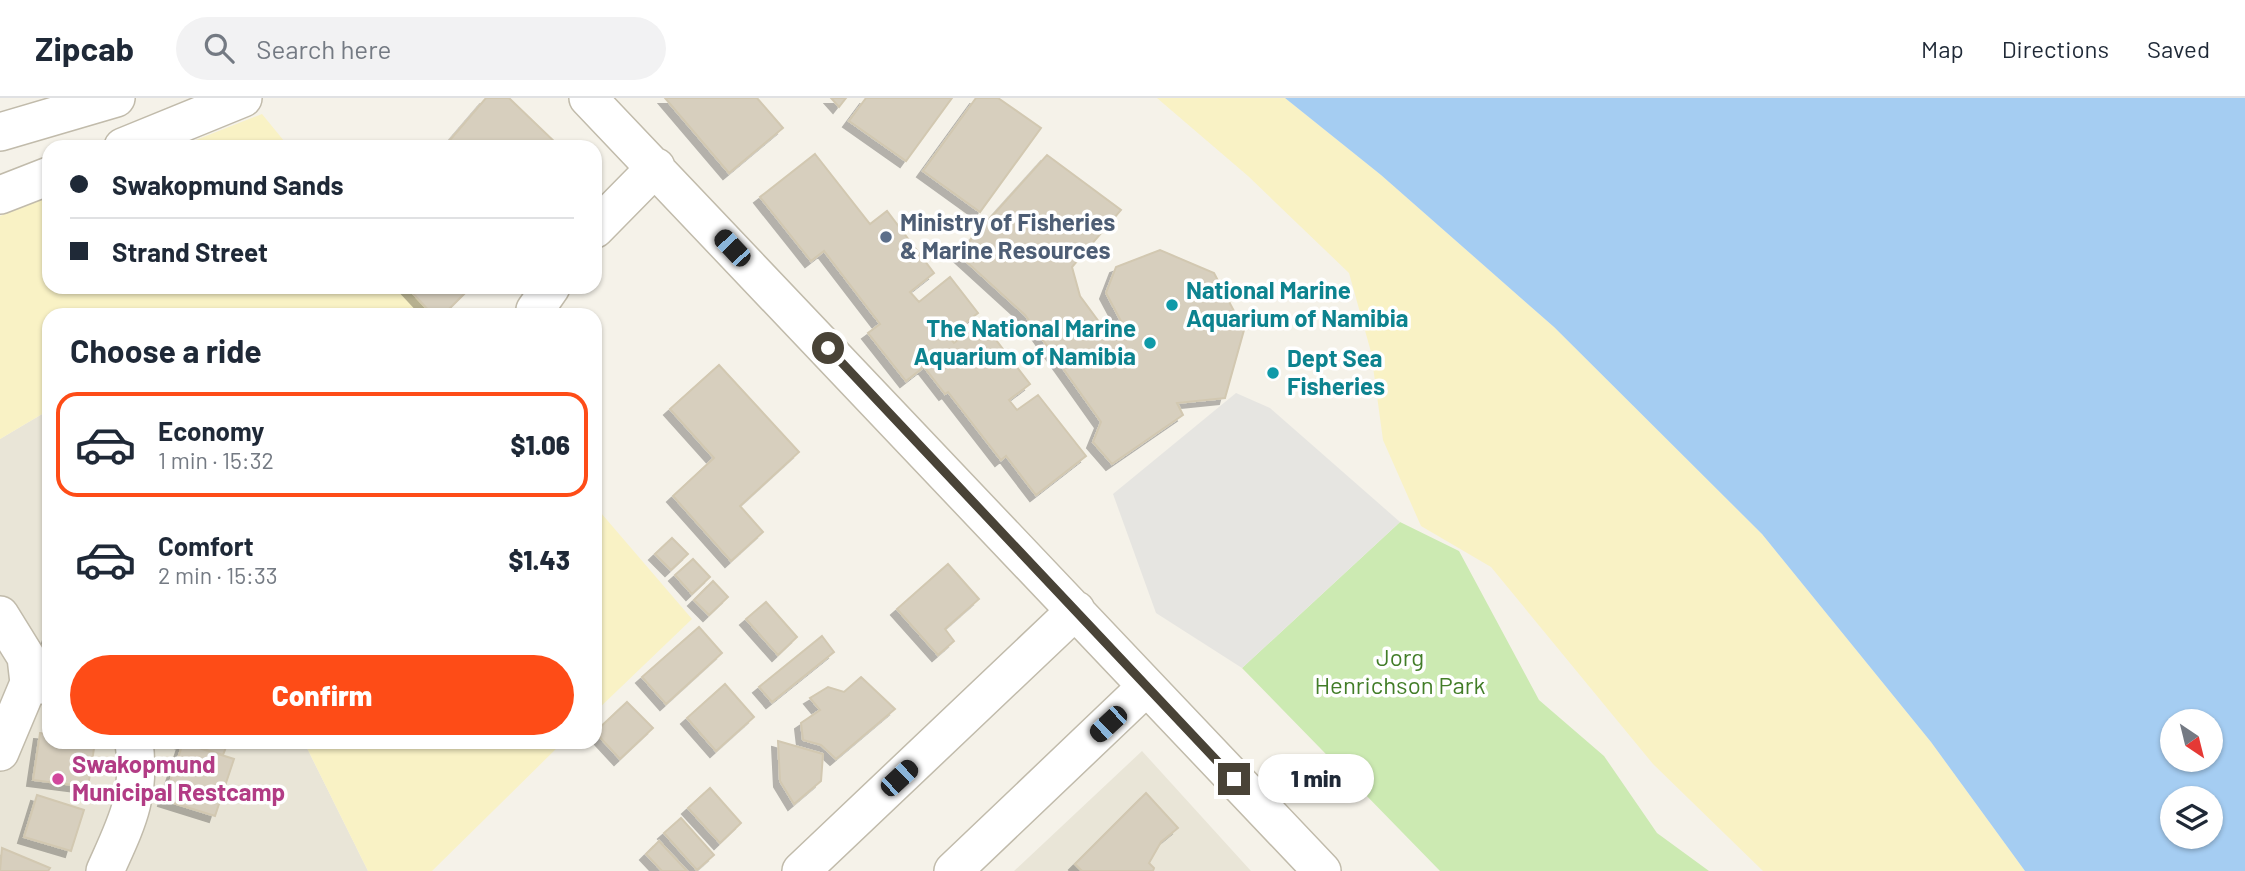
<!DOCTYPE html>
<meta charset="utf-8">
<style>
body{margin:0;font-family:Barlow,sans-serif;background:#f2f2f3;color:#1f2937;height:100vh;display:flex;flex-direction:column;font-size:26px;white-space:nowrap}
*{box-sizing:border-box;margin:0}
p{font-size:23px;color:#747a83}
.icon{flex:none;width:38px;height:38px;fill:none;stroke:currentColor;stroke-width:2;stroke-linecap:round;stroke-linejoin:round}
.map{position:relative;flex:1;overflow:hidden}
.details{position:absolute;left:42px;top:210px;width:560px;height:441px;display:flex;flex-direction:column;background:#fff;border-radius:21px;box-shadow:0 2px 5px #0004}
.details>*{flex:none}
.hud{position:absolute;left:42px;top:42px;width:560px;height:154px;border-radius:21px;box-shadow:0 2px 5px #0004;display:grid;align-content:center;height:154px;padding:0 28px;background:#fff}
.needle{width:46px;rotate:145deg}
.buttons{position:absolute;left:2160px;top:611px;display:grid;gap:14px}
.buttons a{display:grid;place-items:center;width:63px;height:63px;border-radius:50%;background:#fff;box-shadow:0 2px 5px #0004;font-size:35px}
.end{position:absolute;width:32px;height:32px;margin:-16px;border:9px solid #494337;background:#fff;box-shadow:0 0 0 4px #fff}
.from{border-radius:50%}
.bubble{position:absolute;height:49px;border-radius:24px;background:#fff;box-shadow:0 2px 5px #0004;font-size:23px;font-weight:800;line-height:49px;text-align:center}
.car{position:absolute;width:21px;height:42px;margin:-21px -10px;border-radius:9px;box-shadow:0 0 5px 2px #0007;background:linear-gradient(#222 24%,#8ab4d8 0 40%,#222 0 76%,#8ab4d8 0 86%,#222 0)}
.hud b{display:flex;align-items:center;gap:24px;height:66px;font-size:26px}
.hud b+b{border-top:2px solid #e0e1e3}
.hud i{width:18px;height:18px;background:#1f2937}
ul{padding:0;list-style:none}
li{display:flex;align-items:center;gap:21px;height:105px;margin:0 14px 10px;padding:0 14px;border:4px solid transparent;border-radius:21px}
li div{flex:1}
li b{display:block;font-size:26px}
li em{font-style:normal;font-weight:800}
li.on{border-color:#fe4c17}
li>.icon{width:63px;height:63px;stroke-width:1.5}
h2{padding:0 28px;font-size:32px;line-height:84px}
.cta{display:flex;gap:14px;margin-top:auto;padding:14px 28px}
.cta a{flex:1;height:80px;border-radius:42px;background:#fe4c17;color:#fff;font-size:28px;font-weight:800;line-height:80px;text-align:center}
header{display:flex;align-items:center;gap:42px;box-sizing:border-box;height:98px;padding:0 35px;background:#fff;border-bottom:2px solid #e0e1e3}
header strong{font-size:33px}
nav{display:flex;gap:38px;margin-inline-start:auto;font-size:24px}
.search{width:490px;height:63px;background:#f2f2f3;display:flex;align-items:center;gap:18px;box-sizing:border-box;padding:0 24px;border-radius:38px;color:#747a83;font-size:26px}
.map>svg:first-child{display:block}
.residential{fill:#e9e5d7}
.green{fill:#cceab2}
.sand{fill:#f9f2c5}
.parking{fill:#e6e5e1}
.water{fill:#a5cdf2;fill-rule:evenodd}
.building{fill:#d7cfbe;stroke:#d2c8b1;stroke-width:2;filter:url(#shadow)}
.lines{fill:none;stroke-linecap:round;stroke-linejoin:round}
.minor-casing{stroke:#c1bbab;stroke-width:40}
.minor{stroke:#fff;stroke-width:37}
.route{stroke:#494337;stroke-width:9}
.service-dot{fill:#5c6f8a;stroke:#fff;stroke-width:2.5}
.culture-dot{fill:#0f9aa8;stroke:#fff;stroke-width:2.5}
.hotel-dot{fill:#d1479c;stroke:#fff;stroke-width:2.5}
.labels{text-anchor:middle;stroke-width:7;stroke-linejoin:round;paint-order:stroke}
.service-label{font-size:24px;font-weight:bold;fill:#4e5e75;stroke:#fff;text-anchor:start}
.culture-label{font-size:24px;font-weight:bold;fill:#0d838f;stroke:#fff;text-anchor:start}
.park-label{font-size:24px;fill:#427d28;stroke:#fff}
.hotel-label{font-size:24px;font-weight:bold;fill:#b23c85;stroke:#fff;text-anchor:start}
</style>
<header>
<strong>Zipcab</strong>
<div class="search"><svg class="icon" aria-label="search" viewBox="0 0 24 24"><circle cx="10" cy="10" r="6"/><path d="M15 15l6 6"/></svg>Search here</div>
<nav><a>Map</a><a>Directions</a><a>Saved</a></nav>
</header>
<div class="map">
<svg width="2245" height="773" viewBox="0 0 2245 773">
<defs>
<filter id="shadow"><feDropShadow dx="-6" dy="6" stdDeviation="0" flood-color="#0004"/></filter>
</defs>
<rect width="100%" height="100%" fill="#f5f2e9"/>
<!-- residential -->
<path class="residential" d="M49,312V644H304L368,773H0V341Z
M1142,653L1251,773H1014Z"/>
<!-- green -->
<path class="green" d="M1400,424L1459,453L1539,602L1604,658L1657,735L1709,773H1440L1242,570Z"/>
<!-- sand -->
<path class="sand" d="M1157,0H1285L1381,77L1554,229L1762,436L1931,644L2025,773H1763L1653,666L1491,469L1421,428L1383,342L1371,254L1349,175L1248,78Z
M262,16L289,49H178Z
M49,99V189H407L433,217H49V312L0,341V118Z
M595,408L692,521L595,614Z
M304,644H563L432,773H368Z"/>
<!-- parking -->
<path class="parking" d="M1236,295L1270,310L1400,424L1242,570L1156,515L1113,396Z"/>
<!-- water -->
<path class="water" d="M1285,0H2245V773H2025L1931,644L1762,436L1554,229L1381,77ZM2172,623H2210V662H2172ZM2172,700H2210V738H2172Z"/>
<!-- building -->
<path class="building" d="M486,0H509L560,49H444Z
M665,0H757L783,30L729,75Z
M831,0H846L839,9Z
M866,0H952L906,63L849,23Z
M976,0H998L1041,30L980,114L923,73Z
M815,56L870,126L887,113L934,175L910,194L919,204L950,179L978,215L948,238L954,245L982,224L1030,286L1009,302L1017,312L1038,297L1086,358L1036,397L1006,358L1001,362L948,294L945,296L924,269L906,283L868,235L880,226L824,153L811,163L760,99Z
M1047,57L1121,112L1072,169L1080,198L1108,236L1122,225L1106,195L1116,169L1160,152L1214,175L1244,232L1225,300L1177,305L1183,317L1112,366L1093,344L1101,324L1025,217L958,156Z
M407,189H471L443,217H433Z
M719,267L799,354L740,408L763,434L731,463L673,398L714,360L670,311Z
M672,440L688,456L671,472L655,456Z
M693,461L710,479L692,496L675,477Z
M948,466L979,501L945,531L954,543L938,557L897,511Z
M713,483L728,499L709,517L694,502Z
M766,504L797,539L778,557L746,521Z
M699,529L722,555L666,606L642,579Z
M49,536V557L43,555Z
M822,538L834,554L772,604L759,589Z
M861,579L895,611L836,661L821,647L803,642L801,625L820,612L810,600L828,589L844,594Z
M725,586L754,619L716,653L687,620Z
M627,604L653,630L620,661L595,634Z
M40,635L49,636V644H95L88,689L33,682Z
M778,643L823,656L821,683L794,706L780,683Z
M180,644H228L223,657Z
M183,645L234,661L215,718L164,702Z
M710,690L741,725L720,745L688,710Z
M1146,695L1178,730L1161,744L1149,765L1154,770L1153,773H1082L1075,766Z
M37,697L84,712L71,753L24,739Z
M681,720L714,757L697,772L664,735Z
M659,743L687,773H662L646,756Z
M2,750L50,770L48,773H0Z"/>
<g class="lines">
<!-- minor casing -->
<g class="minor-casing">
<path id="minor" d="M588,0L1322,773
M0,34L116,0
M123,49L243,0
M0,97L49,78
M595,131L656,69
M535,217V212L551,189
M0,517L26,559L29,585
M0,654L29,585L49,588
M105,773C127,724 141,699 134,644
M801,773L1076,512
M953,773L1146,589"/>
</g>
<!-- minor -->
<use href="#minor" class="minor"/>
</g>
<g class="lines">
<!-- route -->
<path class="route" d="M828,250L1234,681"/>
</g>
<!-- markers -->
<circle class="service-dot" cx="886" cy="139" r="7"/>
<g class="culture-dot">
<circle cx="1172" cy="207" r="7"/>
<circle cx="1150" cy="245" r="7"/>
<circle cx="1273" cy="275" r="7"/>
</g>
<circle class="hotel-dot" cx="58" cy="681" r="7"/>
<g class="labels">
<!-- service labels -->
<g class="service-label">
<text x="900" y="133">Ministry of Fisheries<tspan x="900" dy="28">&amp; Marine Resources</tspan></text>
</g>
<!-- culture labels -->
<g class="culture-label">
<text x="1186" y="201">National Marine<tspan x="1186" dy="28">Aquarium of Namibia</tspan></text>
<text x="1136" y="239" text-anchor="end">The National Marine<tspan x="1136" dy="28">Aquarium of Namibia</tspan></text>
<text x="1287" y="269">Dept Sea<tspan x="1287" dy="28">Fisheries</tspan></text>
</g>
<!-- park labels -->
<g class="park-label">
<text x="1400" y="568">Jorg<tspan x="1400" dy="28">Henrichson Park</tspan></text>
</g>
<!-- hotel labels -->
<g class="hotel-label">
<text x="72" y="675">Swakopmund<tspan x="72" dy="28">Municipal Restcamp</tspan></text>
</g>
</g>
</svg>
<div class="buttons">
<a><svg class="needle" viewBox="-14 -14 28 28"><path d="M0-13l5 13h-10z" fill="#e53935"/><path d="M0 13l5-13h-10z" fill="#747a83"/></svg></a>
<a><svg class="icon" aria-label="layers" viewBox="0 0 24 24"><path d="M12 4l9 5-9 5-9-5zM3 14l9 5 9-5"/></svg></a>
</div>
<i class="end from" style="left:828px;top:250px"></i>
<i class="end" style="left:1234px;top:681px"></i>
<div class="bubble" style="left:1258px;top:656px;width:116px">1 min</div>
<i class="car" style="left:732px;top:150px;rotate:317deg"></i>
<i class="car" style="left:1108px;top:626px;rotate:227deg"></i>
<i class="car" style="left:899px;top:680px;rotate:47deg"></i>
<div class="hud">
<b><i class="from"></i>Swakopmund Sands</b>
<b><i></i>Strand Street</b>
</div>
<section class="details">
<h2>Choose a ride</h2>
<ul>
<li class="on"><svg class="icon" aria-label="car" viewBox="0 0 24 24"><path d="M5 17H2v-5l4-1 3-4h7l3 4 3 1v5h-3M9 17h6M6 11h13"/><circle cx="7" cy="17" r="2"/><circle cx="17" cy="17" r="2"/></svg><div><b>Economy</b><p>1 min · 15:32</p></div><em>$1.06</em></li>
<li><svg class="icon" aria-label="car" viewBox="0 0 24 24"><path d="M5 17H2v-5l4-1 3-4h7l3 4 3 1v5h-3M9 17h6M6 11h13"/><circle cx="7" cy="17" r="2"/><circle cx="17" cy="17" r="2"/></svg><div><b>Comfort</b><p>2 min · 15:33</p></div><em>$1.43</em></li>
</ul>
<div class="cta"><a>Confirm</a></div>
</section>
</div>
